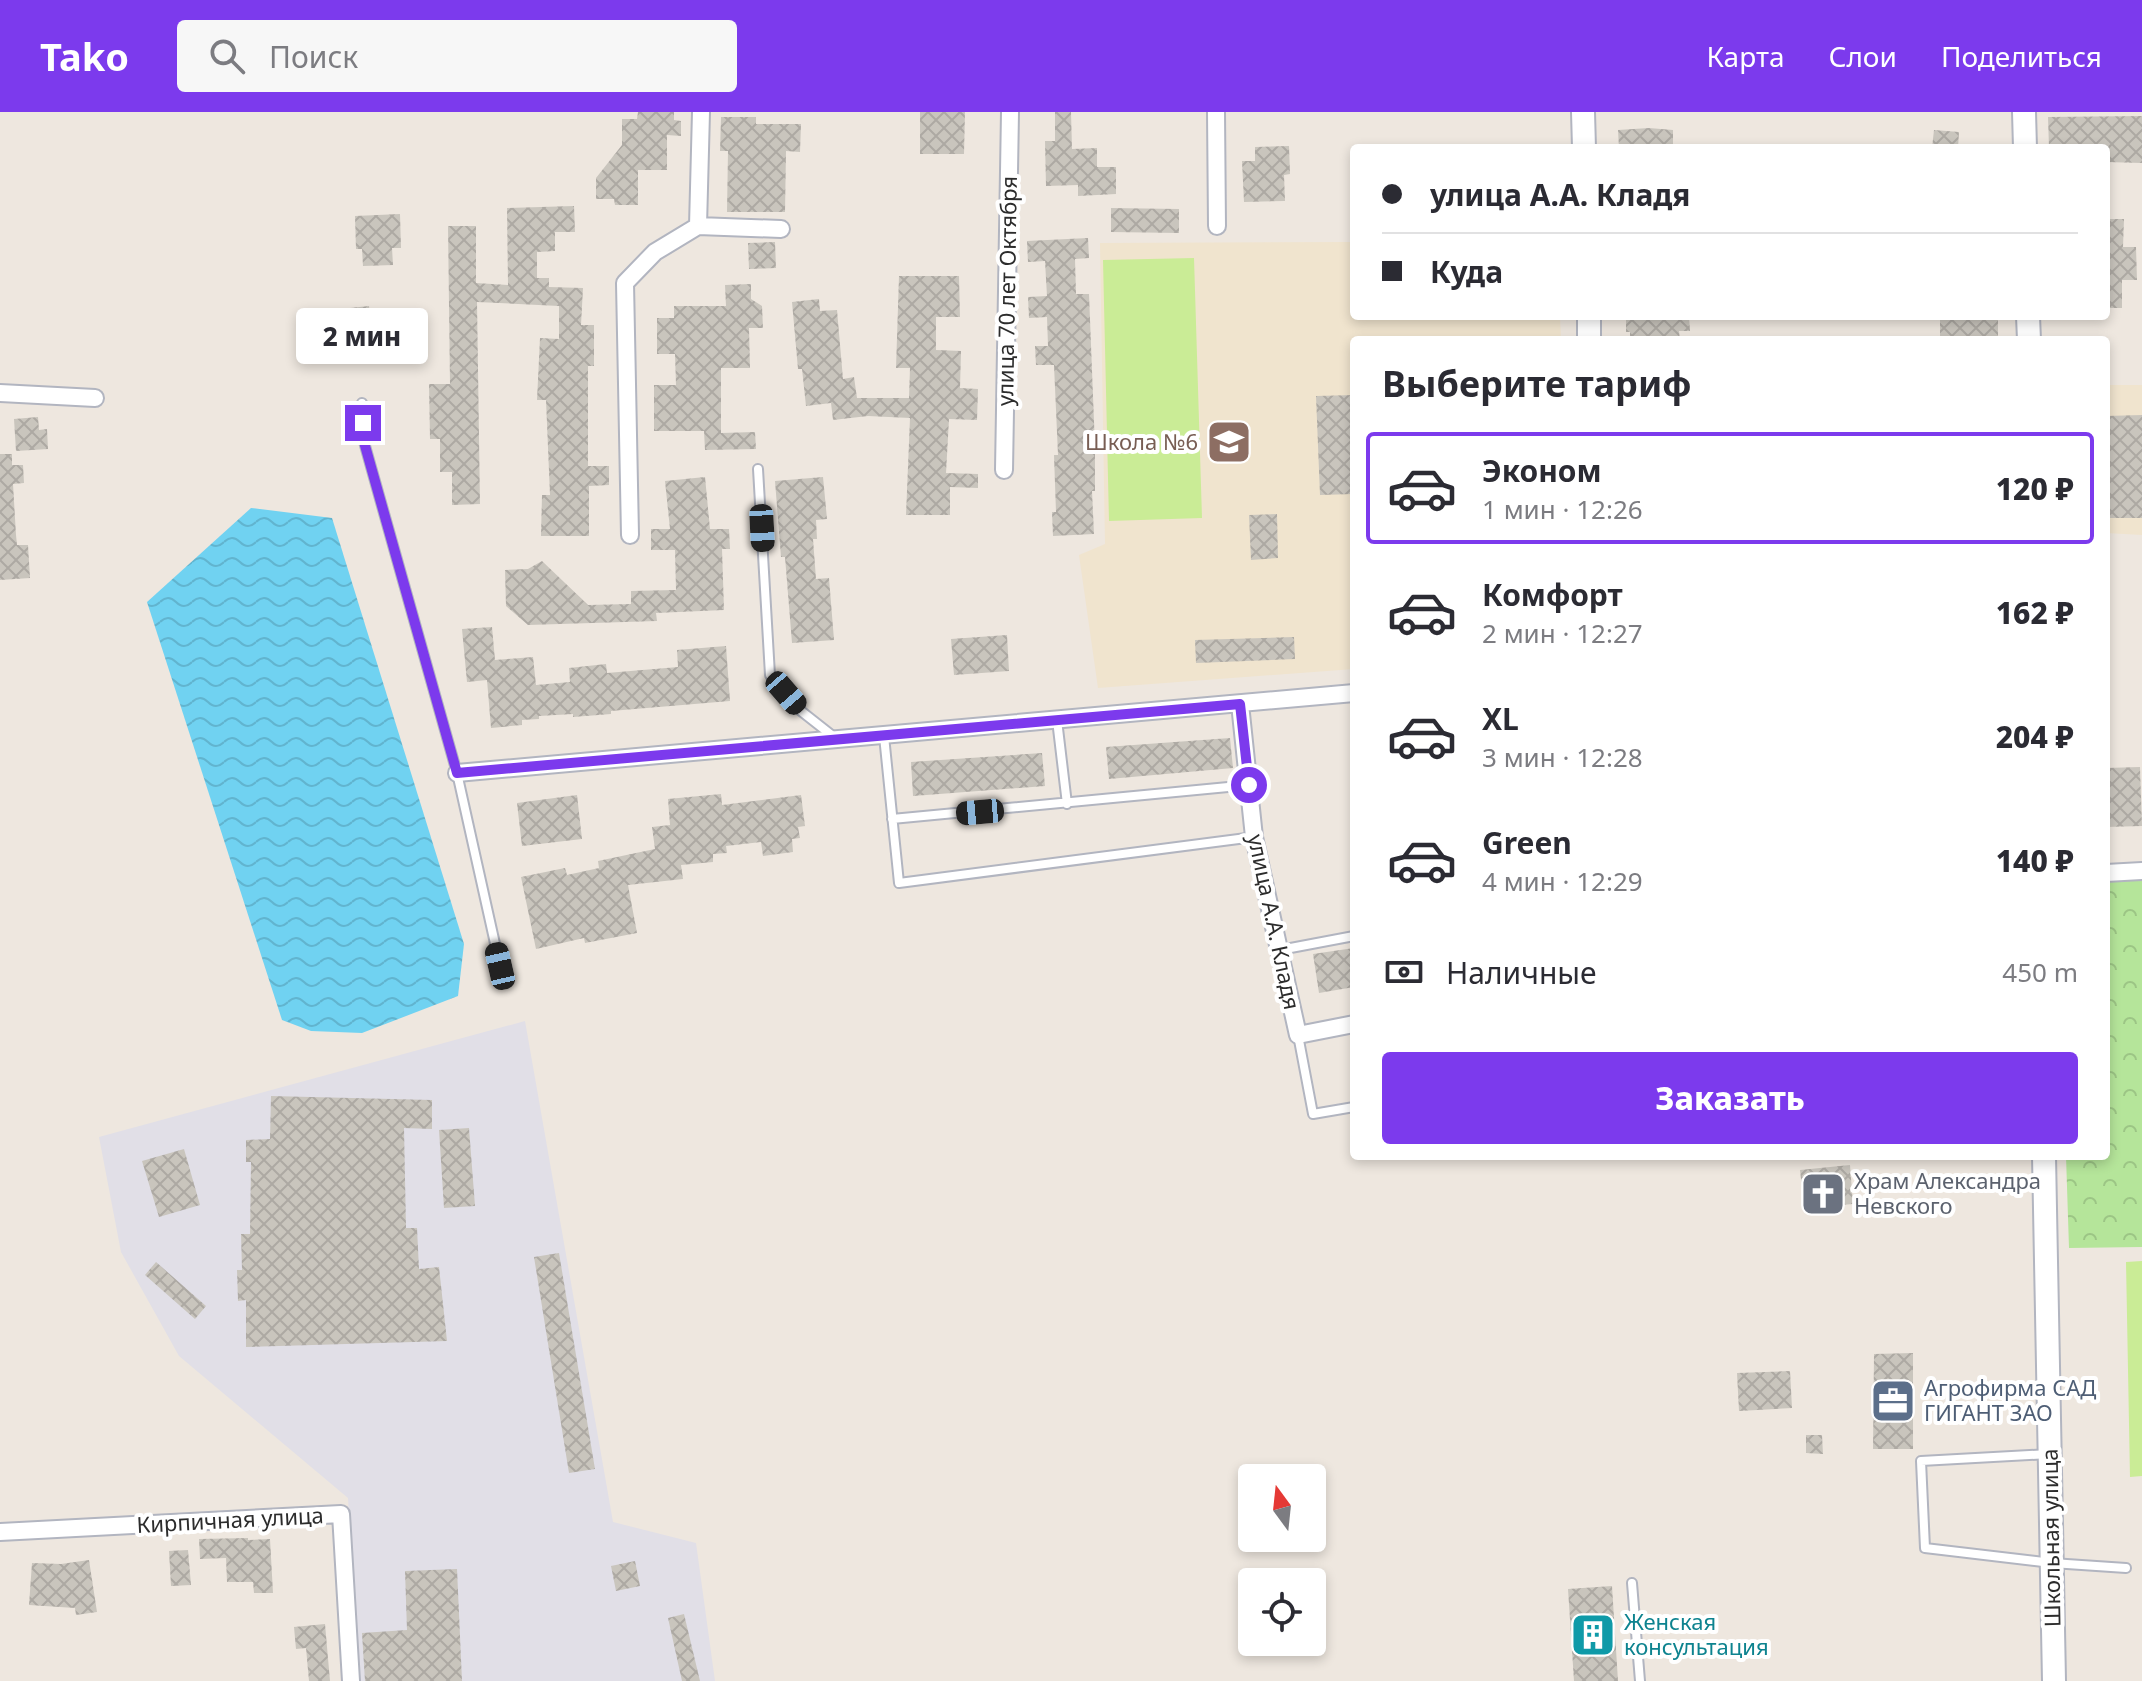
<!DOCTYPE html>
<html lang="ru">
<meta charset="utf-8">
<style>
body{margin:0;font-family:"Noto Sans",sans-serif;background:#f7f7f7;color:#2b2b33;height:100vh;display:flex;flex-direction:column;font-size:30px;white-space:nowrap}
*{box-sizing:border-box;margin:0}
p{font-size:26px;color:#7c7c81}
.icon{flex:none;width:44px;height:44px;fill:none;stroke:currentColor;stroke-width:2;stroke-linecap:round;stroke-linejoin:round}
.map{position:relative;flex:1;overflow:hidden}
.sheet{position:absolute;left:1350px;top:224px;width:760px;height:824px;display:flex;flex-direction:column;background:#fff;border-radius:8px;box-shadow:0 4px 12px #0003}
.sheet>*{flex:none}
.hud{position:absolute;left:1350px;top:32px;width:760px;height:176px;border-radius:8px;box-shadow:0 4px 12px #0003;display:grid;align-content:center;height:176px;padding:0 32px;background:#fff}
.needle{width:52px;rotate:345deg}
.tools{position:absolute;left:1238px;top:1352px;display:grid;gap:16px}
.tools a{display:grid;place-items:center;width:88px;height:88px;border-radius:8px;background:#fff;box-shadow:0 4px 12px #0003;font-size:40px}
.end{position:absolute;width:36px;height:36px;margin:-18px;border:10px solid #7c3aed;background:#fff;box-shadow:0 0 0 4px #fff}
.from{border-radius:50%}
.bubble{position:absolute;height:56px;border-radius:8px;background:#fff;box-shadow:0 4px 12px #0003;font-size:26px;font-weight:800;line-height:56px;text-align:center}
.car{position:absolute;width:24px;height:48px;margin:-24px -12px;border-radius:10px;box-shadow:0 0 6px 2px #0007;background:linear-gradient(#222 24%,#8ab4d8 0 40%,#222 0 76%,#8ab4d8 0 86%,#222 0)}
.hud b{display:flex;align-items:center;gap:28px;height:76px;font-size:30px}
.hud b+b{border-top:2px solid #e1e1e2}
.hud i{width:20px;height:20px;background:#2b2b33}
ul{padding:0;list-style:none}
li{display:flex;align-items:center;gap:24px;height:112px;margin:0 16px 12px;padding:0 16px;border:4px solid transparent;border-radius:8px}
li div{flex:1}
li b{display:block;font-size:30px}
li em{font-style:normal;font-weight:800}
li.on{border-color:#7c3aed}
li>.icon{width:72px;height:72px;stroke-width:1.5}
h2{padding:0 32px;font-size:36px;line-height:96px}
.pay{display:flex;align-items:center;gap:20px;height:88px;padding:0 32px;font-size:30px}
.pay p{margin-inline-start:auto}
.primary-button{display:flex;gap:16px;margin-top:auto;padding:16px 32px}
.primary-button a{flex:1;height:92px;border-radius:8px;background:#7c3aed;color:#fff;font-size:32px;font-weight:800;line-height:92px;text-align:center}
header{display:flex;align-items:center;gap:48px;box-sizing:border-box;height:112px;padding:0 40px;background:#7c3aed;color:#fff}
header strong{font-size:38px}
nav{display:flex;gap:44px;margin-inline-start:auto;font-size:28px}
.search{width:560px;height:72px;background:#f7f7f7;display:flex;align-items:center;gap:20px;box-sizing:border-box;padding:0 28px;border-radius:8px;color:#7c7c81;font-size:30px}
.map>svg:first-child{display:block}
.industrial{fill:#e1dfe7}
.education{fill:#f0e4ce}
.park{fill:url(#park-crowns)}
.pitch{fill:#caec96}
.water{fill:url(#water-waves)}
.building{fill:url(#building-cross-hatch)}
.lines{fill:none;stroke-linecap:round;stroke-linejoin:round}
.lane-casing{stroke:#b2b5c0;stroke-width:12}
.street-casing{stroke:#b2b5c0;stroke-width:20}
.secondary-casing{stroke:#b2b5c0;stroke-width:26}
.lane{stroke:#fff;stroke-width:8}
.street{stroke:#fff;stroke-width:16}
.secondary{stroke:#fff;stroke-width:22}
.route{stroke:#7c3aed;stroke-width:10}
.labels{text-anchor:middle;stroke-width:8;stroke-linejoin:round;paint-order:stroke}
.street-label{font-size:22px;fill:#2c2c2c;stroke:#fff}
.education-label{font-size:22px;fill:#785e54;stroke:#fff;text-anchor:end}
.worship-label{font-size:22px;fill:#5b616d;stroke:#fff;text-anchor:start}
.service-label{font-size:22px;fill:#4e5e75;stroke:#fff;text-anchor:start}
.culture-label{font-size:22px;fill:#0d838f;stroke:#fff;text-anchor:start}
</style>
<header>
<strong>Tako</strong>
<div class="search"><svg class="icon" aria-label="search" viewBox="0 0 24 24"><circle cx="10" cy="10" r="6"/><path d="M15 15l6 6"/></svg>Поиск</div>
<nav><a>Карта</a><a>Слои</a><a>Поделиться</a></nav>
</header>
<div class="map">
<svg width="2142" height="1569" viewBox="0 0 2142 1569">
<defs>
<pattern id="park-crowns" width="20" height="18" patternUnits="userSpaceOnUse" patternTransform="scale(2)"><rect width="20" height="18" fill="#b5e59a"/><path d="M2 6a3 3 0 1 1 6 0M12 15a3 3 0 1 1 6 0" fill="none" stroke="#9cc585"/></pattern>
<pattern id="water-waves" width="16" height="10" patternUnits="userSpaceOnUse" patternTransform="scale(2)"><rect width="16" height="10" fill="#70d2f1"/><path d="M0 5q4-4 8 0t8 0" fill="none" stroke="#61b4cf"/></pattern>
<pattern id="building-cross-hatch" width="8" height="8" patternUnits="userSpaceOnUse" patternTransform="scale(2)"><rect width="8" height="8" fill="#c9c5bd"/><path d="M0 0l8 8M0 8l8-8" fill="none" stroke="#ada9a3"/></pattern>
</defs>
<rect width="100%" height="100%" fill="#eee7df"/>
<!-- industrial -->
<path class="industrial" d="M525,909L613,1410L696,1431L715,1569H359L348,1386L179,1244L121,1140L99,1025Z"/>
<!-- education -->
<path class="education" d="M1354,130V204H1560L1561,228H1354V557L1098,576L1079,443L1105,432L1100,131Z
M2106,273H2142V423L2106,421Z"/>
<!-- park -->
<path class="park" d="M2142,768V1135L2069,1136L2066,1044H2106V769Z"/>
<!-- pitch -->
<path class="pitch" d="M1194,146L1202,406L1109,409L1103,148Z
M2142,1149V1364L2130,1365L2126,1150Z"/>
<!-- water -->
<path class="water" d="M251,396L332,406L464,832L458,884L362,921L311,919L282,908L147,490Z"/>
<!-- building -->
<path class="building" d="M638,0H674V8L681,9V24L667,23V58H638V93H615L614,87H596V66L622,33V7H637Z
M920,0H965L964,42H920Z
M1055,0H1071L1072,37L1097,36V55H1116V82L1078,84V73L1046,74L1045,29H1055Z
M2142,4V51L2106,50V36H2049L2048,5Z
M721,5H756V12H801L800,40L786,39L785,100H727L728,39H720Z
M1649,16L1673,18V36H1619L1618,18Z
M1934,18L1959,20L1958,36H1932Z
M1289,34L1290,62L1284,63L1285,89L1244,90L1242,49H1255V35Z
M574,94L575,120H555V139L537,140V166H549V175L583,176L581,213H594V254H588V354H609V373L589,374V424H541L542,383H550L546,288H537L540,226L559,227V194L477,190L480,392L452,393V360H440V327H430L429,272H450L448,114H476V171L508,173L507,96Z
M1111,96L1179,97V121L1111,120Z
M400,102L401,136H392L393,153L363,154L362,137H356L355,104Z
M2106,107H2124L2123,135H2136L2137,168H2122V196H2106Z
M1088,126L1089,146L1075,147L1076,182H1089L1095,335V379H1092L1094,422L1053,424L1052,400H1056L1054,343H1058L1054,253H1036L1035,234H1048L1047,205L1029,206L1028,185L1047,184L1045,149L1028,150L1027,129Z
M775,130L776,156L749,157L748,131Z
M899,164H959L960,205H936V238L961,239L960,276L978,277L977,308L949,307L946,361L978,362V376L950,375V403H906L910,306L868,304L833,308L831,291L806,294L802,257H798L792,190L819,187L820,199L837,198L843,267L854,265L857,286H909L910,256H896Z
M751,172V187L762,194L763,216H749L750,256H721V321L755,320L756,337L705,338L704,319H654V273H676L675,242H657V206H674V194H726L725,173Z
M369,194L371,213L352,216L350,196Z
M1626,204H1689L1690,219H1679L1680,228H1630V220H1626Z
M1940,204L1998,207V228H1940Z
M1354,283V382L1320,383L1316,284Z
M2142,303V406H2106V304Z
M38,305L39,318L47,317L48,337L16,339L14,307Z
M0,342H12V353H23L24,371L13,372L16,423L17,433H28L30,466L0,468Z
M705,365L710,417H729L730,437H722L724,498L656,501L657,509L528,513L506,494L505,458L528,457L542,449L588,493L631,492V479L676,478L675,438H651V417H670L665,369Z
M823,365L827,407L816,408L817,427H813L816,467L829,466L834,528L792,531L785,445H781L775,369Z
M1277,402L1278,446L1251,448L1249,403Z
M492,515L495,548L533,545L536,573L570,570L569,556L606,552L607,561L678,555L677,538L726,534L730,589L611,599V602L573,605V602L539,604V607L522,608V613L491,616L487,568L467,570L462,517Z
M1007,523L1009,559L954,563L951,527Z
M1294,525L1295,547L1196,551L1195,528Z
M1230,626L1233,656L1109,667L1106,635Z
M1042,641L1045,674L913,684L911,650Z
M2140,655L2142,714L2106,715V656Z
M721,682L722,693L801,683L805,714L798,715L800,726L792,727L793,740L763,744L761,730L726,734L727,741L713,742V750L681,753L683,767L628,773L637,821L585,831L584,826L536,837L521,765L565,756L567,763L599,756L598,749L655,737L652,715L670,713L668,687Z
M577,683L582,727L522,734L517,691Z
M1354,836V875L1319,881L1313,842Z
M271,984L432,988V1017L404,1016L406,1116H417L419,1157L439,1155L447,1229L246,1235V1188L238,1189L237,1158H242L241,1122H250L251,1050H246V1028L270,1027Z
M469,1016L475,1094L444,1096L439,1018Z
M184,1037L200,1093L159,1105L142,1049Z
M1850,1053L1853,1092L1804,1096L1800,1058Z
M559,1141L595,1357L569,1361L534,1145Z
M156,1150L206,1194L195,1207L145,1163Z
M1913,1241V1337H1873L1874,1242Z
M1790,1259L1792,1296L1739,1299L1737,1261Z
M1806,1323H1822L1823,1342L1806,1341Z
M248,1426V1428L270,1427L273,1481H254L253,1470H227L226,1446L200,1447L199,1427Z
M188,1438L191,1473L171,1474L169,1439Z
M89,1448L97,1500L76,1503L75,1496L29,1493L32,1451L61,1452Z
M635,1449L640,1474L616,1479L611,1454Z
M457,1457L462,1569H365L362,1521L407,1518L405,1459Z
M1612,1474L1618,1569H1574L1568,1477Z
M684,1502L700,1569H682L668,1506Z
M325,1512L330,1569H309L306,1536L296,1537L294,1515Z"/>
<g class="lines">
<!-- lane casing -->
<g class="lane-casing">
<path id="lane" d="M362,291L364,330L457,661L500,854
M758,357L770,563L801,599L834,625
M1057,608L1067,692
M884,624L899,771L1254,725
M892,707L1249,673
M1280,838L1354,824
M1298,923L1313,1002L1354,995
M2049,1342L1921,1349L1925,1436L2052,1451L2126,1456
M1632,1471L1640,1569"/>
</g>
<!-- street casing -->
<g class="street-casing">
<path id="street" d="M1216,0L1217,114
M698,114L701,0
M0,281L95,286
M1004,358L1010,0
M630,423L625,171L655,140L698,114L781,117
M1240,592L1254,725L1298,923L1354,912
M457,661L1354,581
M2106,761L2142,759
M0,1420L341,1402L351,1569"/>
</g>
<!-- secondary casing -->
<g class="secondary-casing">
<path id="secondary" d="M1583,0L1584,36
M2024,0L2025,36
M1589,204V228
M2028,204L2029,228
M2044,1044L2054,1569"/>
</g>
<!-- lane -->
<use href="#lane" class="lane"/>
<!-- street -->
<use href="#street" class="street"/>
<!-- secondary -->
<use href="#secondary" class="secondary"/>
</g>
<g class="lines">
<!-- route -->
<path class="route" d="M363,311L364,330L457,661L1240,592L1249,673"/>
</g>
<!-- icons -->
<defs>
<g id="school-square" transform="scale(2.3)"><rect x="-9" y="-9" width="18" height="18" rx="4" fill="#8d6e63" stroke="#fff"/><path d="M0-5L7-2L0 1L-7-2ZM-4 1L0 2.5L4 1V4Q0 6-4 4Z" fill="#fff"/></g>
<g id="church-square" transform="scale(2.3)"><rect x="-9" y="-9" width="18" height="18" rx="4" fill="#6b7280" stroke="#fff"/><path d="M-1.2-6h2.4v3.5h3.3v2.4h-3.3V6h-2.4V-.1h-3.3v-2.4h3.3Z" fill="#fff"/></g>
<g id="office-square" transform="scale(2.3)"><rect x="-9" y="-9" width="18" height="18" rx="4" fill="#5c6f8a" stroke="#fff"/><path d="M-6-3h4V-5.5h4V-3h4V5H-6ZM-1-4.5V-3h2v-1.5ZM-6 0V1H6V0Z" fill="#fff"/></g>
<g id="building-square" transform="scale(2.3)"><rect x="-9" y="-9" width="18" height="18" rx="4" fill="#0f9aa8" stroke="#fff"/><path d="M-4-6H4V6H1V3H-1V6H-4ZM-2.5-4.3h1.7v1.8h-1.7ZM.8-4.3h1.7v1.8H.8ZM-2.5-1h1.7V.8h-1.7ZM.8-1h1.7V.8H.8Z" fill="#fff"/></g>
</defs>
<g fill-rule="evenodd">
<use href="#school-square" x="1229" y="330"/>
<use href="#church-square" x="1823" y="1082"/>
<use href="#office-square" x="1893" y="1289"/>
<use href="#building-square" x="1593" y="1523"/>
</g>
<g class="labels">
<!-- street labels -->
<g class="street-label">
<text transform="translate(1007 179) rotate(-89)" y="8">улица 70 лет Октября</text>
<text transform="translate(1274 810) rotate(78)" y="8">улица А.А. Кладя</text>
<text transform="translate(230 1408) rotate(-3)" y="8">Кирпичная улица</text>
<text transform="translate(2051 1426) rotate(-91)" y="8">Школьная улица</text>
</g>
<!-- education labels -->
<g class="education-label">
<text x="1198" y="338">Школа №6</text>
</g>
<!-- worship labels -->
<g class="worship-label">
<text x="1854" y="1077">Храм Александра<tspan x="1854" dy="25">Невского</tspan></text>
</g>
<!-- service labels -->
<g class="service-label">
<text x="1924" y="1284">Агрофирма САД<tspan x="1924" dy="25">ГИГАНТ ЗАО</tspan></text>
</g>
<!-- culture labels -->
<g class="culture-label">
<text x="1624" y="1518">Женская<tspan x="1624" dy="25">консультация</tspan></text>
</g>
</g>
</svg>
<div class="tools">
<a><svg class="needle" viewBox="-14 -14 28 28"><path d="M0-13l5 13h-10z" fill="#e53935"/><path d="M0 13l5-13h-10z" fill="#7c7c81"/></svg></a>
<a><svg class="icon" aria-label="locate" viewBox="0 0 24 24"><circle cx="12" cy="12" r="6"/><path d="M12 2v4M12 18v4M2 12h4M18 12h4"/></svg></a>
</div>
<i class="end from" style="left:1249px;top:673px"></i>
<i class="end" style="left:363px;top:311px"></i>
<div class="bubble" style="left:296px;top:196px;width:132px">2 мин</div>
<i class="car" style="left:762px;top:416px;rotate:177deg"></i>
<i class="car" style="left:786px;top:581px;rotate:139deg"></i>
<i class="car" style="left:980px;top:700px;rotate:265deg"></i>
<i class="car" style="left:500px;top:854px;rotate:347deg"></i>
<div class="hud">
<b><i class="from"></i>улица А.А. Кладя</b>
<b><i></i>Куда</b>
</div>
<section class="sheet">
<h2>Выберите тариф</h2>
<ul>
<li class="on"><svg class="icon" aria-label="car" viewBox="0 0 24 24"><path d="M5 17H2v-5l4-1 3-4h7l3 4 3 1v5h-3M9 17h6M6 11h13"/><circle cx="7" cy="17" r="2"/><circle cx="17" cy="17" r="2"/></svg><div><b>Эконом</b><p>1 мин · 12:26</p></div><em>120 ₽</em></li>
<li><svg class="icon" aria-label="car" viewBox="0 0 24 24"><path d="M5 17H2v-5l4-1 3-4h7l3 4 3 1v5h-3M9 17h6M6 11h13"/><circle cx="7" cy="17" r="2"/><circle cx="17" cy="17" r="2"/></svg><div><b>Комфорт</b><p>2 мин · 12:27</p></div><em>162 ₽</em></li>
<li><svg class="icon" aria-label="car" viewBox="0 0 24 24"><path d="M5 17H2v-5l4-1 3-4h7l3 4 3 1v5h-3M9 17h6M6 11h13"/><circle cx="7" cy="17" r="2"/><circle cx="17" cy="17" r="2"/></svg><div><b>XL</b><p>3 мин · 12:28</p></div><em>204 ₽</em></li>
<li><svg class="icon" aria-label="car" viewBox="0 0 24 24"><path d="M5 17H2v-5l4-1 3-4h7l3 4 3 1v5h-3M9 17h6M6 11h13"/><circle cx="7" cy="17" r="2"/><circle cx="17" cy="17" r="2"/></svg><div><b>Green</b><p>4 мин · 12:29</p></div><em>140 ₽</em></li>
</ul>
<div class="pay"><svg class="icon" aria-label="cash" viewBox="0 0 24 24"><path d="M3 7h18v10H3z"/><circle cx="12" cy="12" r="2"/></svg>Наличные<p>450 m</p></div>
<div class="primary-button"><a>Заказать</a></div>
</section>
</div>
